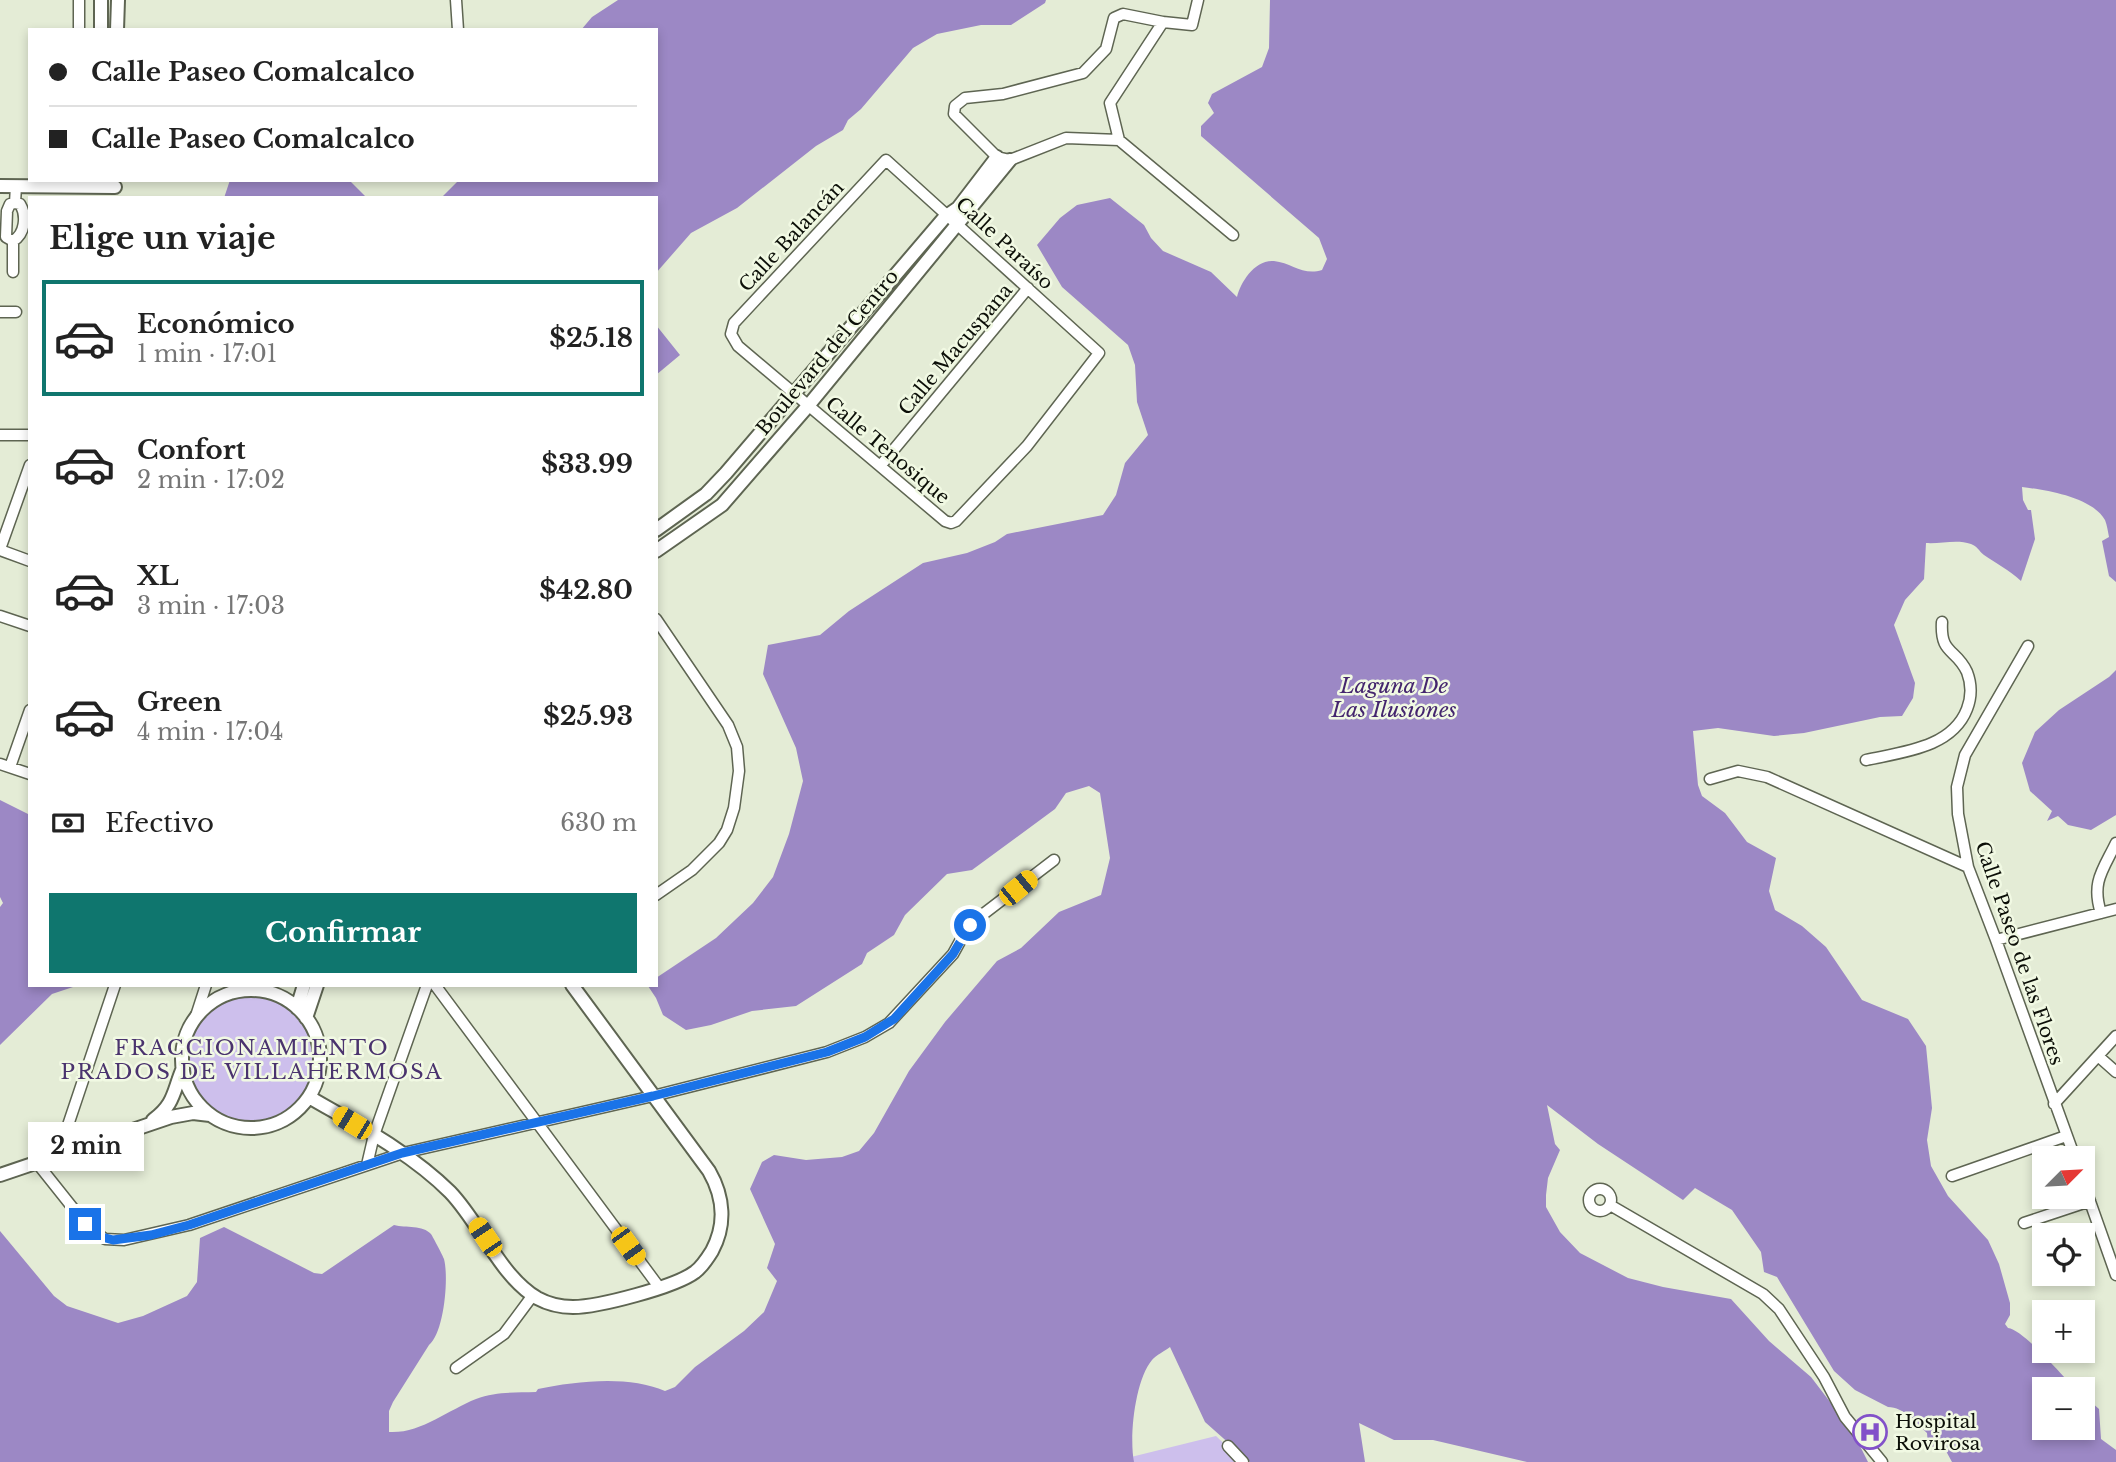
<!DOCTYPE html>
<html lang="es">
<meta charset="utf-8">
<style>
body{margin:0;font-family:"Libre Baskerville",serif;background:#f2f2f2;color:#222;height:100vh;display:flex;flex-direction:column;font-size:26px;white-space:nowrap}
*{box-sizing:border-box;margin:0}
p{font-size:23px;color:#767676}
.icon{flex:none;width:38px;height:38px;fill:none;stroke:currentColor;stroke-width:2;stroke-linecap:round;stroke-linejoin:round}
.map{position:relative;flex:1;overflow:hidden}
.sheet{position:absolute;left:28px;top:196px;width:630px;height:791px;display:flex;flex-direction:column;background:#fff;border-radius:0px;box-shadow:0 4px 10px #0003}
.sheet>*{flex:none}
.hud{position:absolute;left:28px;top:28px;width:630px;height:154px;border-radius:0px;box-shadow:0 4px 10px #0003;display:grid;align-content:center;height:154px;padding:0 21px;background:#fff}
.needle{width:46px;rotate:66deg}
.tools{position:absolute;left:2032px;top:1146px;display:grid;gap:14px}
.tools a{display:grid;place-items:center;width:63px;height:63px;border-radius:0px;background:#fff;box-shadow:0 4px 10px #0003;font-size:35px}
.end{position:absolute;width:32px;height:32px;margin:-16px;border:9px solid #1a73e8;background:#fff;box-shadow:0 0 0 4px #fff}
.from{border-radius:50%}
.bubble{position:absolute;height:49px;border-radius:0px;background:#fff;box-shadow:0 4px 10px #0003;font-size:23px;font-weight:700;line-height:49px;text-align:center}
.car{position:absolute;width:21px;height:42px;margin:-21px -10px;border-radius:9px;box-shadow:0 0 5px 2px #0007;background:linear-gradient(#f5c518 24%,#345 0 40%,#f5c518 0 76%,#345 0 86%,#f5c518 0)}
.hud b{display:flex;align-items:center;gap:24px;height:66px;font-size:26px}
.hud b+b{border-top:2px solid #e0e0e0}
.hud i{width:18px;height:18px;background:#222}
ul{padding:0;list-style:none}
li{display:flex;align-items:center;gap:21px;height:116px;margin:0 14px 10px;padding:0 7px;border:4px solid transparent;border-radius:0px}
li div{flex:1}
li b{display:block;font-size:26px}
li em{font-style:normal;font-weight:700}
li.on{border-color:#0f766e}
li>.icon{width:63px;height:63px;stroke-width:1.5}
h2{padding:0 21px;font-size:32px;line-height:84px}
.pay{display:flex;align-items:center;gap:18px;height:77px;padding:0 21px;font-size:26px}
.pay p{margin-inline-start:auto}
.action{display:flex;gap:14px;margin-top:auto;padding:14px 21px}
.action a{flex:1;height:80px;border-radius:0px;background:#0f766e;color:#fff;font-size:28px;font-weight:700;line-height:80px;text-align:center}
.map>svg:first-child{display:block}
.green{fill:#cdbfec}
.water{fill:#9c88c5}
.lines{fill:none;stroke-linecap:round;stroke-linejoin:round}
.minor-casing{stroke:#5e6552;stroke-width:13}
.tertiary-casing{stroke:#5e6552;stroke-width:16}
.minor{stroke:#fff;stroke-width:10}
.tertiary{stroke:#fff;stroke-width:12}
.route{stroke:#1a73e8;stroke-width:9}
.labels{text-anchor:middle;stroke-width:5;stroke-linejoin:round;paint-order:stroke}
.street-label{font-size:19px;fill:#0c0f08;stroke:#f1f9e3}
.poi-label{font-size:19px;fill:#0c0f08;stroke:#f1f9e3;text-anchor:start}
.water-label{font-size:21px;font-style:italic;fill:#44256e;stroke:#f1f9e3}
.neighbourhood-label{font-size:21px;letter-spacing:2px;fill:#4a336e;stroke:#f1f9e3}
</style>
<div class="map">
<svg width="2116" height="1462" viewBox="0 0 2116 1462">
<rect width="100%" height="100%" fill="#e4ecd6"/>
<!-- green -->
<path class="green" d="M182 1059a69 69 0 1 1 138 0a69 69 0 1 1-138 0Z
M1216,1436L1243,1462H1127V1458Z"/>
<!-- water -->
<path class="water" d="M618,0H1046L1045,3L1011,25H981L937,34L913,48L861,109L848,120L843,130L816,146L737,208L691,233L656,273V198H441L459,180H656V30H581L592,17Z
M1270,0H2116V582L2109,576L2102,541L2109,537C2108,532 2107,525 2105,520C2092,497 2046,490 2022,487L2023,500L2028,510H2031L2035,539L2021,581C2009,570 1997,564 1984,555C1979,551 1977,546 1971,544C1957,539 1941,544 1926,543L1924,579L1905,600L1894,625L1915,683L1913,698L1902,716L1880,717L1804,733L1774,736L1718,728L1693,731L1698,785L1702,796L1725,813L1747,842L1776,858L1769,891L1775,910L1802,926L1826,947L1862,1000L1908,1019L1926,1046L1932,1108L1927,1140L1931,1166L1948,1196L1988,1240L1999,1264L2010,1303V1315L2005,1324L2008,1328C2024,1330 2062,1376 2076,1389L2044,1390V1428H2082L2083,1395L2099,1409L2101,1439L2116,1450V1462H1952L1946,1451L1928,1445L1927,1433C1916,1423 1904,1407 1888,1407L1855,1390L1834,1371L1777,1277L1764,1272L1761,1252L1732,1210L1695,1188L1683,1200L1598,1144L1547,1105L1555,1144L1560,1150L1548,1178L1546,1195V1207L1560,1232L1580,1253L1628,1278L1663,1287L1731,1299L1769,1341L1811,1377L1853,1432L1868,1462H1527L1433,1440H1394L1359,1423L1365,1462H1250L1205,1422L1170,1347C1165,1351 1156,1355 1152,1360C1135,1380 1129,1437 1134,1462H0V1231L54,1296L67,1306L118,1323L143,1316L187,1296L197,1282L200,1238L224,1227L314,1273L322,1274L394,1225C406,1228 423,1225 431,1234C433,1237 443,1256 444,1259C449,1278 444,1333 429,1345L393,1402L389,1411V1432C420,1434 448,1410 476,1399C496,1391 515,1393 536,1392L538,1389C576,1381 629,1375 665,1391L675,1387L695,1367L744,1331L764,1312L777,1281L767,1268L775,1244L750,1189L762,1162L774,1155L806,1160L842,1157L859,1151L874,1133L909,1071L945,1022L997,961L1021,948L1059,912L1101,895L1110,858L1100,793L1089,786L1066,793L1055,809L972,870L947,874L905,915L894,935L867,953L862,964L796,1006L752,1011L711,1025L686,1030L663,1015L656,998L648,986L656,985V978L716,938L753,903L773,877L789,834L803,781L796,748L763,674L768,645L820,635L849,611L923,563L967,553L995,542L1007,534L1103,515L1116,495L1125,463L1148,435L1137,402L1135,365L1128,345L1062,287L1037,245L1060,218L1077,205L1110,198L1144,225L1151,238L1163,251L1211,272L1237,297C1241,282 1254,260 1274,261C1292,263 1303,276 1322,270L1327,259L1319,238L1201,136V126L1214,113L1208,103L1212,94L1262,67L1269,48Z
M230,180H349L367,198H224Z
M656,325L680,355L656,375Z
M2116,670V815L2091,830L2068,825L2058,816L2047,821L2052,811L2030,791L2022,763L2035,732L2059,710L2109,677Z
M0,800L30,815V985H79L52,994L0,1045V907L3,903L0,897Z"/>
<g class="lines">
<!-- minor casing -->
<g class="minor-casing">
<path id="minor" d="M456,0L458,30
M1123,14L1163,22L1110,103L1119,140L1066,138L1010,160L997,157L954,114L955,106L965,98L1003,94L1083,73L1106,49L1114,18Z
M1163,22L1192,25L1198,0
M79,30V0
M1119,140L1233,235
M886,160L1099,353L1027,446L956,521L951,523L945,521L738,346L731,334L734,323Z
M13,241L6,237L7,211L10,204L15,203
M13,272V241C25,234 27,216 20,204L15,203L16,186
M0,312H16
M0,435H30
M881,465L1028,288
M0,549L30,465
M0,550L30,561
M0,616L30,626
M656,619L728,725L737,747L739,771L734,808L727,830L719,843L692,870L656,895
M2028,646L1965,755L1957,787L1958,814L1968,867L1996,940L2075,1158
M1866,760C1902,752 1952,748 1967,709C1972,696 1972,685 1967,672C1956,648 1940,655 1942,622
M0,764L30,774
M10,767L30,710
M1710,779L1738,771L1767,777L1968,867
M2101,913C2091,882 2103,870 2116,843
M1996,940L2116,909
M435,985L659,1287
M195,1019L206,985
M2098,1056L2116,1072
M2054,1104L2116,1036
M58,1155L115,985
M37,1163L88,1227L105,1239L124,1240L189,1225L403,1153L653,1096L827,1052L865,1037L889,1023L953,954L969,925L1054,860
M367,1165L374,1135L427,985
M1952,1176L2066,1136
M2082,1179L2116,1275
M1589 1200a11 11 0 1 1 22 0a11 11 0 1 1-22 0Z
M1610,1205L1763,1294L1779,1309L1824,1377L1845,1417L1882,1462
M2024,1223L2090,1201
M456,1368L504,1334L533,1295
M1228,1446L1243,1462"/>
</g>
<!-- tertiary casing -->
<g class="tertiary-casing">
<path id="tertiary" d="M101,30V0
M117,30L118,0
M0,186L115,187
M656,530L706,494L726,473L945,217L958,208L997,157
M656,551L722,505L808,406L1010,160
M182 1059a69 69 0 1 1 138 0a69 69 0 1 1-138 0Z
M297,1008L304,985
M306,1018L317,985
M309,1097C357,1125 410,1152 450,1192C480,1223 500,1276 537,1298C548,1304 561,1307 573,1307C598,1307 675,1287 695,1272C702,1267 707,1259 712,1251C726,1225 724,1197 709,1171L572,985
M153,1120C175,1104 173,1091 183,1068
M0,1175L171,1117L193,1113L210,1115"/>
</g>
<!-- minor -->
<use href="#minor" class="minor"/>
<!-- tertiary -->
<use href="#tertiary" class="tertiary"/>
</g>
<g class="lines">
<!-- route -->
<path class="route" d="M85,1224L102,1237L113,1240L151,1235L189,1225L402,1153L653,1096L827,1052L865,1037L894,1019L953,954L970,925"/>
</g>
<!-- icons -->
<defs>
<g id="hospital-ring" transform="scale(1.75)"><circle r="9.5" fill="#f1f9e3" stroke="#8251c9" stroke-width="1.5"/><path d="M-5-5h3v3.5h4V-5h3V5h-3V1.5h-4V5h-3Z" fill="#8251c9"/></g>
</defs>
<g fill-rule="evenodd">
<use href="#hospital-ring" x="1870" y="1432"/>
</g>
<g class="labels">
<!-- street labels -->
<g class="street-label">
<text transform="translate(791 236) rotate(-47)" y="7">Calle Balancán</text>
<text transform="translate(1005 243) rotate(43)" y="7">Calle Paraíso</text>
<text transform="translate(955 349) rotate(-50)" y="7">Calle Macuspana</text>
<text transform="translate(827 352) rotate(-50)" y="7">Boulevard del Centro</text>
<text transform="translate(888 450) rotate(40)" y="7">Calle Tenosique</text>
<text transform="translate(2020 953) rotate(71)" y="7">Calle Paseo de las Flores</text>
</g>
<!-- poi labels -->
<g class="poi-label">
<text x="1895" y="1428">Hospital<tspan x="1895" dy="22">Rovirosa</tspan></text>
</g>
<!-- water labels -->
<g class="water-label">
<text x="1394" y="693">Laguna De<tspan x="1394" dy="24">Las Ilusiones</tspan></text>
</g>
<!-- neighbourhood labels -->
<g class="neighbourhood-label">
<text x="252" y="1055">FRACCIONAMIENTO<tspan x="252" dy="24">PRADOS DE VILLAHERMOSA</tspan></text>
</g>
</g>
</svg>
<div class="tools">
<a><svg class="needle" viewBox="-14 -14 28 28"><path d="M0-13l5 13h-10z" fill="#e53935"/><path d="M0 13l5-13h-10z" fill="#767676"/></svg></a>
<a><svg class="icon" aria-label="locate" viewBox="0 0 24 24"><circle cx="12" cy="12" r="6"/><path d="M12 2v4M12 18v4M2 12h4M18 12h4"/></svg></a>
<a>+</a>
<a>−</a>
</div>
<i class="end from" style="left:970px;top:925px"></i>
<i class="end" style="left:85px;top:1224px"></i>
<div class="bubble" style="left:28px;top:1122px;width:116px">2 min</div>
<i class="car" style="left:1018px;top:888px;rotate:51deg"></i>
<i class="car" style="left:352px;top:1123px;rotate:301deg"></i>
<i class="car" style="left:485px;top:1237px;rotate:326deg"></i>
<i class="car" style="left:628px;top:1246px;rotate:144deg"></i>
<div class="hud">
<b><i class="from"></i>Calle Paseo Comalcalco</b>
<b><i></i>Calle Paseo Comalcalco</b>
</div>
<section class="sheet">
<h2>Elige un viaje</h2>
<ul>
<li class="on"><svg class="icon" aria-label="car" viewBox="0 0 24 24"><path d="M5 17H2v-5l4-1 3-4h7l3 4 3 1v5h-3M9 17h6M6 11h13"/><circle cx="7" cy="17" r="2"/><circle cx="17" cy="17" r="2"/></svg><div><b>Económico</b><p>1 min · 17:01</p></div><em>$25.18</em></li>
<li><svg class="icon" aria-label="car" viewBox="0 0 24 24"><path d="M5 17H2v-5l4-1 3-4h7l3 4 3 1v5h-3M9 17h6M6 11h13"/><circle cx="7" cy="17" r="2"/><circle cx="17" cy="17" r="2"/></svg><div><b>Confort</b><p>2 min · 17:02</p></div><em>$33.99</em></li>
<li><svg class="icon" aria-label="car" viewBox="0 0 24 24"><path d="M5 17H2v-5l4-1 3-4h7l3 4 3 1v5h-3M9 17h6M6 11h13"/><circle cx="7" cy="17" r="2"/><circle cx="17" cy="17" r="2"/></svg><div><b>XL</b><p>3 min · 17:03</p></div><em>$42.80</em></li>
<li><svg class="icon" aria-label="car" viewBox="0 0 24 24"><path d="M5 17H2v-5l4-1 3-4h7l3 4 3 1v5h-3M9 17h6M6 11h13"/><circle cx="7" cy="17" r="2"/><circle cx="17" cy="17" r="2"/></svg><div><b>Green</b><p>4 min · 17:04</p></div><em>$25.93</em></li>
</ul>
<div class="pay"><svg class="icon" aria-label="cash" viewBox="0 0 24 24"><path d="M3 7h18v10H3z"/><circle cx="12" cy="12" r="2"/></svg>Efectivo<p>630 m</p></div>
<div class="action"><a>Confirmar</a></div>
</section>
</div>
